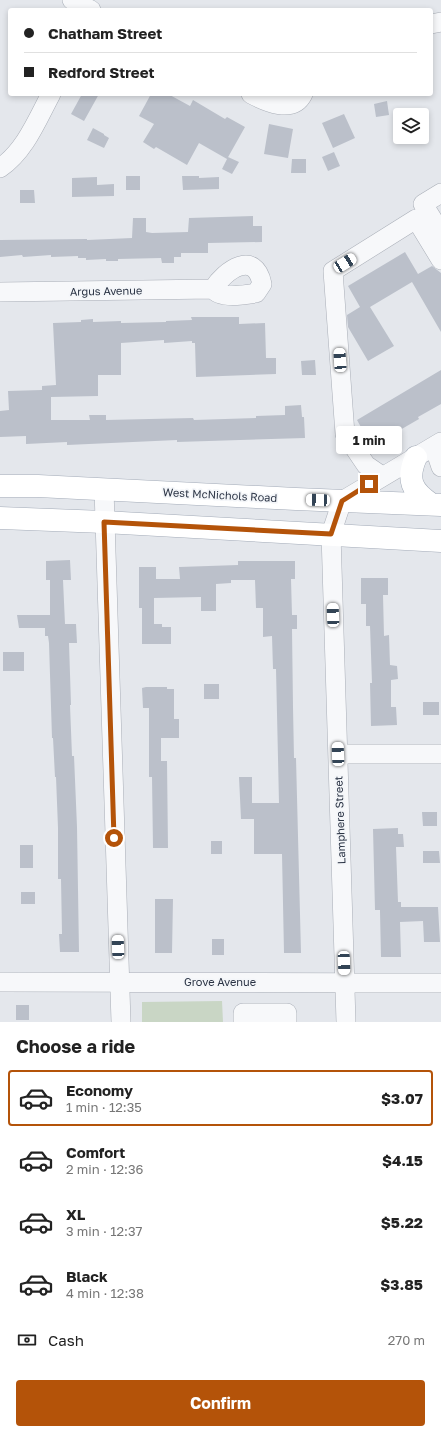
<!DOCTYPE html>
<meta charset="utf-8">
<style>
body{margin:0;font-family:"Golos Text",sans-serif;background:#f6f6f6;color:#222;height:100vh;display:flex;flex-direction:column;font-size:15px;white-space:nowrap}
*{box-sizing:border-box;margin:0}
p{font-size:13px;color:#767676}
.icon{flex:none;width:22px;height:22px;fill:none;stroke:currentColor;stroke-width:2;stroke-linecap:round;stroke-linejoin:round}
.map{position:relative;height:1022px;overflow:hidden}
.side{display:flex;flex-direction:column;background:#fff;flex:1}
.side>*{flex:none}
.banner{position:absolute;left:8px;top:8px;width:425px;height:88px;border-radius:4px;box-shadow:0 2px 6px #0003;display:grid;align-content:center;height:88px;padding:0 16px;background:#fff}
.tools{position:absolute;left:393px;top:108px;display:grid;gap:8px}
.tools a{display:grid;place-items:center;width:36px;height:36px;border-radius:4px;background:#fff;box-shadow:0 2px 6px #0003;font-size:20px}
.end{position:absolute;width:18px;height:18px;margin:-9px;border:5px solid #b45309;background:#fff;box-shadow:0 0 0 2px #fff}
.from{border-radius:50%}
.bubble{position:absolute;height:28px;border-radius:4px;background:#fff;box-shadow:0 2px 6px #0003;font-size:13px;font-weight:700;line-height:28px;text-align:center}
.car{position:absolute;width:12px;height:24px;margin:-12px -6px;border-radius:5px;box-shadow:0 0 3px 1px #0007;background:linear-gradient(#fff 24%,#345 0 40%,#fff 0 76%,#345 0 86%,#fff 0)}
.banner b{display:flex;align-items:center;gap:14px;height:38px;font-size:15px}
.banner b+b{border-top:1px solid #e0e0e0}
.banner i{width:10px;height:10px;background:#222}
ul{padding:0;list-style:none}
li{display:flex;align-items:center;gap:12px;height:56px;margin:0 8px 6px;padding:0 8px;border:2px solid transparent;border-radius:4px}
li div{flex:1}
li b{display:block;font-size:15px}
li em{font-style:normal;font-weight:700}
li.selected{border-color:#b45309}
li>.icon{width:36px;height:36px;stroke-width:1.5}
h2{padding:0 16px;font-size:18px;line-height:48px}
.pay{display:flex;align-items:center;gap:10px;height:44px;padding:0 16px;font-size:15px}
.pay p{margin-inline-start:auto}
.primary-button{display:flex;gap:8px;margin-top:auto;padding:8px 16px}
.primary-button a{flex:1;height:46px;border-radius:4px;background:#b45309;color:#fff;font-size:16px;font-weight:700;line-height:46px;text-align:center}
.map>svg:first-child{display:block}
.green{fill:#c9d6c5}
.building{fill:#bbc0ca}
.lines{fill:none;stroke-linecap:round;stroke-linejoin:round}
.minor-casing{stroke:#a9aeb7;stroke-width:20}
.major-casing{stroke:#a3abb8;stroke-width:23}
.minor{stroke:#f7f8fa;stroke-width:19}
.major{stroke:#fff;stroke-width:22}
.route{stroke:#b45309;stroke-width:5}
.labels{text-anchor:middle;stroke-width:3.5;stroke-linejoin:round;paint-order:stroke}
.street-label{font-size:11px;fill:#2b3445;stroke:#f4f6f9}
</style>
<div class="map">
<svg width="441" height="1022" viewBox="0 0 441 1022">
<rect width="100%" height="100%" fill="#e4e7ec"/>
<!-- green -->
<path class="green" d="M222,1001L223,1022H142V1002Z"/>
<!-- building -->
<path class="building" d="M82,94H99L84,121L71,114Z
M151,94H168L190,106L193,100L225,119L227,117L245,127L227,159L199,143L187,165L156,147L154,149L143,142L154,124L139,116Z
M387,101L389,115L376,117L374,104Z
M344,114L355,138L333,148L322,123Z
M269,124L293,129L288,158L264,154Z
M93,128L104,134V135L109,138L104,148L87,140Z
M334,152L340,166L328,171L322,157Z
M228,157L239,162L232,174L222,169Z
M292,159H306V173H291Z
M126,176H140V190H126Z
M182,176H199V178L219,177V189L183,190Z
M97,177V185L114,184V196L72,197V178Z
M20,190H34L35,203H20Z
M253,216V226H262V242L208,243V253H181V257H174V263H162L161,258L118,259V261H106V259L86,260V258H78V256L51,257V255L23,257L22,255L0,257V240L87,239V240L132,238L133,218H146V232L152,233L188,232L189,218Z
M405,252L418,274L432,266L441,273V332L412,282L370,307L394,346L368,361L348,327L347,315L360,307L348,286Z
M191,317H239V324L265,323L266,358H276V374L196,377L195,343H192V341L164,343V340L121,343V375H98V396L51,397V420H90L89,415H106V420L193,418L194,420L256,418V416L285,415V406L301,405L302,417H304L305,438L177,442V440L67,445V442L26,444V436L0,437V411L9,410L8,391L42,390V386L56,385L53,323L81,322V320L93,319V322L121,321V323L166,322V321L192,320Z
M315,360L316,375H302L301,361Z
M441,370V404L418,417L419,419L381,441L380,440L371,445L357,420Z
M70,560L71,580H63L65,624H76L77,643H69L71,705H70L72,756H74L77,827L79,952H60L59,934H62L61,879H58V828L56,777H55L53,738H52L49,643L48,636H45V628H19L17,615H50V580H46V561Z
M238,561H295V579H291L292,615H297V629H292L293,707L294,758H296L301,953H284L282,854H254V819H241L239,777H252V803H279L276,669H273L272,636L263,637V608H256L255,580H231V583L216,584V611H201V597L154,598V624H162V627H171V644H142V608H139V567H156V579H180L179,567L238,565Z
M361,578H388V595H383L384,636L389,635L390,665L397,666L398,679L391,680V707H396L397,725L371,726L370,683H372L370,626H366V604H361Z
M3,652H24V671H3Z
M204,684H219V699H204Z
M146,687H167V689H174V719H179V738H161V761H167L168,848H153L152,777H149V708H143L142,688Z
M423,702H439V715H423Z
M422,812H437V826H423Z
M398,828V834H403L404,847H396L398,902H401V907H438L440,942H424L423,921L400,922L401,957H381L380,912V910H375L373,829Z
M211,841H222V854H211Z
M20,845H33V868H20Z
M423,851H439L440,863H423Z
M21,892H35V904H21Z
M155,899H173L172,953H155Z
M212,939H224V955H212Z
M16,1005H29V1020H16Z"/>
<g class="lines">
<!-- minor casing -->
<g class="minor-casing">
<path id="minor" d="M72,0L91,10
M431,24L441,22
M251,94C266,102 293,114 303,94
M0,168C25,151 37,120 51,94
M441,193L423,204L441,233
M0,292L213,289C220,299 244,295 256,293L262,284C255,249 225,270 213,289
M434,446L441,467
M382,476L366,465L345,434L333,271L416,219L441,260
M104,489L121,1022
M338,754H441
M0,982L441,983
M243,1022V1013H287V1022
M346,1022L331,534L342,501L441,442"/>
</g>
<!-- major casing -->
<g class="major-casing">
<path id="major" d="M416,457C406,480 412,491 431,504
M0,486H38L296,499L441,505
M0,518L104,522L441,541"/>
</g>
<!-- minor -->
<use href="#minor" class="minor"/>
<!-- major -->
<use href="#major" class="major"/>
</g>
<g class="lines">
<!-- route -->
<path class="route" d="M114,838L104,522L331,534L342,501L369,484"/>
</g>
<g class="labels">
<!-- street labels -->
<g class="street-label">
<text transform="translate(106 291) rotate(-1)" y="4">Argus Avenue</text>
<text transform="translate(220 495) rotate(3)" y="4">West McNichols Road</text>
<text transform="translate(340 820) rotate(-92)" y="4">Lamphere Street</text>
<text x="220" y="986">Grove Avenue</text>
</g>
</g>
</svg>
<div class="tools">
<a><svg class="icon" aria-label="layers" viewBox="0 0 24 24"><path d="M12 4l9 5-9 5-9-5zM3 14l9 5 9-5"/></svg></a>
</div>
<i class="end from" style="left:114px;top:838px"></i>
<i class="end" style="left:369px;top:484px"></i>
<div class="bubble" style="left:336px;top:426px;width:66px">1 min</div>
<i class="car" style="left:345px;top:263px;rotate:58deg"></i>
<i class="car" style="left:340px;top:360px;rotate:356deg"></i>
<i class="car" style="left:318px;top:500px;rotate:272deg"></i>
<i class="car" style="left:333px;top:615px;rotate:358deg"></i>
<i class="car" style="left:338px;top:754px;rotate:358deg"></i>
<i class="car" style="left:118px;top:947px;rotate:358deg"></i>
<i class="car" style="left:344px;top:963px;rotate:178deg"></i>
<div class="banner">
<b><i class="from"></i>Chatham Street</b>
<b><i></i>Redford Street</b>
</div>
</div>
<section class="side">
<h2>Choose a ride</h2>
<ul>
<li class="selected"><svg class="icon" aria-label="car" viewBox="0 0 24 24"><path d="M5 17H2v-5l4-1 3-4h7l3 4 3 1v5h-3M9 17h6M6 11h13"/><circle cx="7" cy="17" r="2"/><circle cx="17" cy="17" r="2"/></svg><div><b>Economy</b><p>1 min · 12:35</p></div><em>$3.07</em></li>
<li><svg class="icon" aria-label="car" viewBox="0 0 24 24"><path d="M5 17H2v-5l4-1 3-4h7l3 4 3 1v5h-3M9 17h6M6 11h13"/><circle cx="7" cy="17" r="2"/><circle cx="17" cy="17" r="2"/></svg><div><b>Comfort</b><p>2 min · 12:36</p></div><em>$4.15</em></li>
<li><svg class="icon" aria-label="car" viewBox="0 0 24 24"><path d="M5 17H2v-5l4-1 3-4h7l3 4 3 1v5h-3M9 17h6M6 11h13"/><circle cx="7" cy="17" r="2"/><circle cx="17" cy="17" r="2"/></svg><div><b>XL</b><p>3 min · 12:37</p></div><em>$5.22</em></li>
<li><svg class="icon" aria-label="car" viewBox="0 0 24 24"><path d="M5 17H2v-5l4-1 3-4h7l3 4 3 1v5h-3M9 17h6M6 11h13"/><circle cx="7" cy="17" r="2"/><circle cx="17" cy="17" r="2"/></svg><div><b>Black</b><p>4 min · 12:38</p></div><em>$3.85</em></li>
</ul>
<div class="pay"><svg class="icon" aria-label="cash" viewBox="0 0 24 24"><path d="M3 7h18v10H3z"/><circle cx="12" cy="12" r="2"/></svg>Cash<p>270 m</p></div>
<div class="primary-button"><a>Confirm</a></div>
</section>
